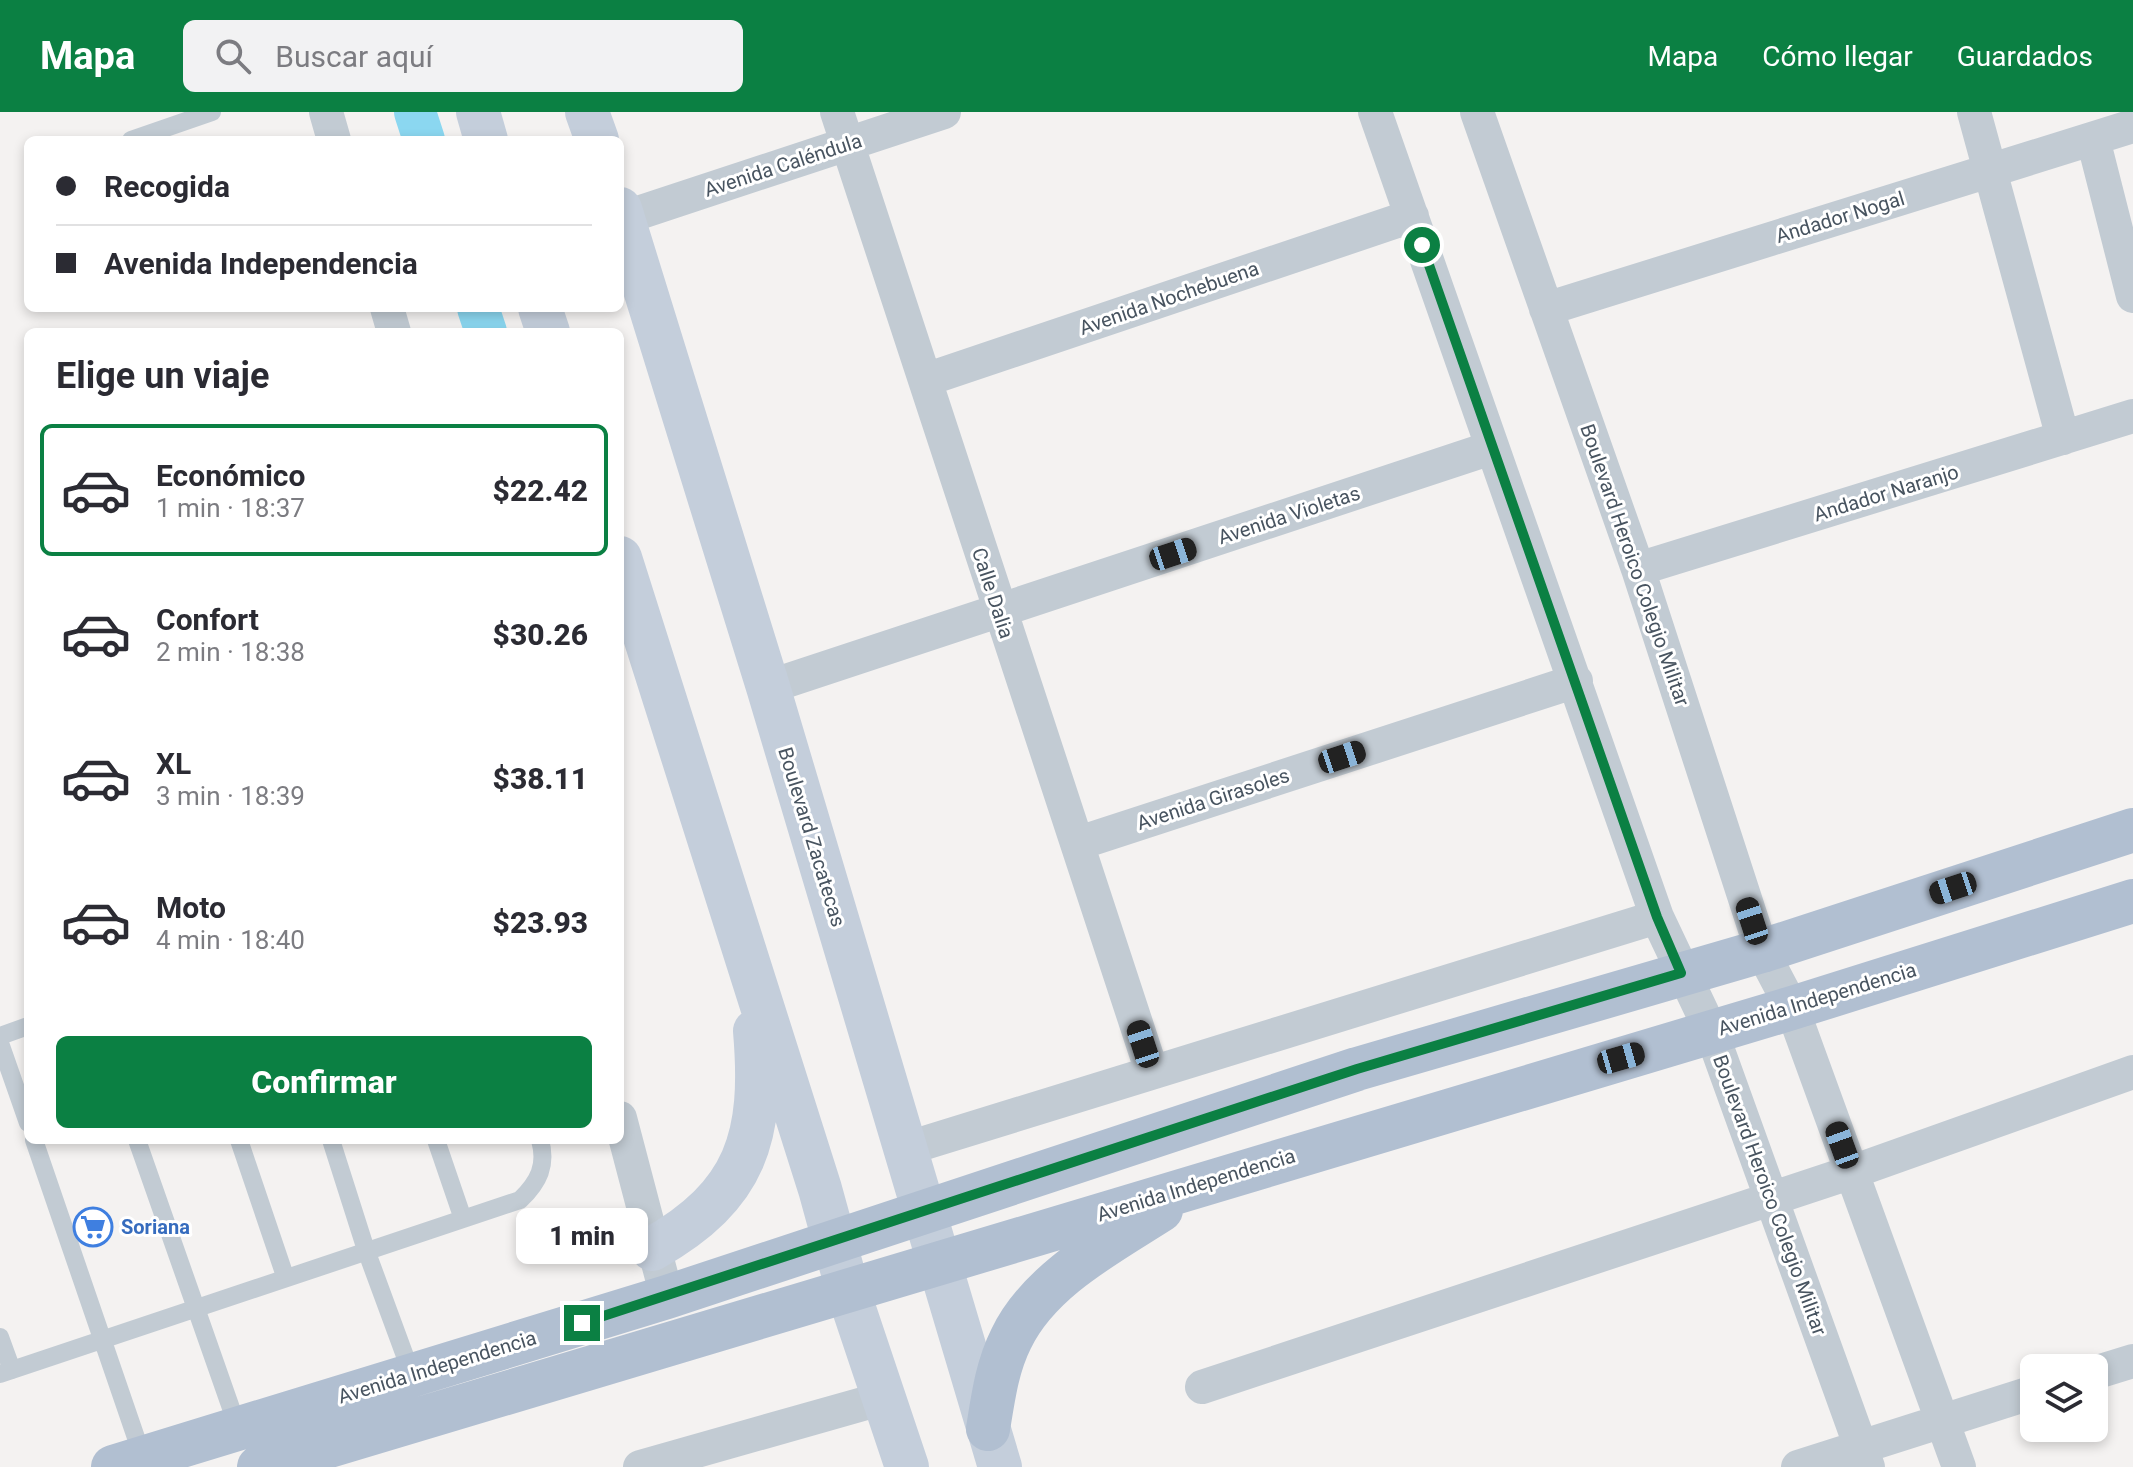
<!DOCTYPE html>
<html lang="es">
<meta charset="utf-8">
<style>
body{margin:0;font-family:Roboto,sans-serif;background:#f2f2f3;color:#2b2b33;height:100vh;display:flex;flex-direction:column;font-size:30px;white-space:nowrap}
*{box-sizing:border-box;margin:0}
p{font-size:26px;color:#7c7c81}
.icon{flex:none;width:44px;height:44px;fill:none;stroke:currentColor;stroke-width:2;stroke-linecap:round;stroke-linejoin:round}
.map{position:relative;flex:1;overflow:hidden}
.details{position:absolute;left:24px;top:216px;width:600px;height:816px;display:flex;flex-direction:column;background:#fff;border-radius:12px;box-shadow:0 4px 12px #0003}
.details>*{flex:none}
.hud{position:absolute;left:24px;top:24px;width:600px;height:176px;border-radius:12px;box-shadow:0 4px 12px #0003;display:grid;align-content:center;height:176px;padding:0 32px;background:#fff}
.fabs{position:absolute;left:2020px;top:1242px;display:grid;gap:16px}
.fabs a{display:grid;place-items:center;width:88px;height:88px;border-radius:12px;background:#fff;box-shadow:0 4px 12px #0003;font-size:40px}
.end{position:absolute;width:36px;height:36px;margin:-18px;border:10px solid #0b8043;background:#fff;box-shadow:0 0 0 4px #fff}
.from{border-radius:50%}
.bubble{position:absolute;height:56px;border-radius:12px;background:#fff;box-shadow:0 4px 12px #0003;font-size:26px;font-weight:800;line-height:56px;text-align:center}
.car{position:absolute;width:24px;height:48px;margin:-24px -12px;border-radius:10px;box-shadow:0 0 6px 2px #0007;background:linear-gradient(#222 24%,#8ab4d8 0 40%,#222 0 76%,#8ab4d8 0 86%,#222 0)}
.hud b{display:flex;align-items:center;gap:28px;height:76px;font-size:30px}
.hud b+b{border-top:2px solid #e1e1e2}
.hud i{width:20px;height:20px;background:#2b2b33}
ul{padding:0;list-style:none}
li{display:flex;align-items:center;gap:24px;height:132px;margin:0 16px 12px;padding:0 16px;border:4px solid transparent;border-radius:12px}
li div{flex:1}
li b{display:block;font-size:30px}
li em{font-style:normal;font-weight:800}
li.selected{border-color:#0b8043}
li>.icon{width:72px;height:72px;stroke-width:1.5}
h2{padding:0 32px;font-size:36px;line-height:96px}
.primary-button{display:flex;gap:16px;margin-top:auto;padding:16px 32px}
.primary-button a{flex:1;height:92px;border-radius:12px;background:#0b8043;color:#fff;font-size:32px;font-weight:800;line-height:92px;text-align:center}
header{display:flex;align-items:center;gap:48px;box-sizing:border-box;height:112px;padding:0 40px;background:#0b8043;color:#fff}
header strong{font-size:38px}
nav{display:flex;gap:44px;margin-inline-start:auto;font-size:28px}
.search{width:560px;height:72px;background:#f2f2f3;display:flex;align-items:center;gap:20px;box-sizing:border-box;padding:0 28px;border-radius:12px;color:#7c7c81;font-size:30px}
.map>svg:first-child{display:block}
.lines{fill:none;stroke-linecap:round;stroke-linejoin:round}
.canal{stroke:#8bd7f0;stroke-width:42}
.lane{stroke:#c2cbd3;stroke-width:18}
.street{stroke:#c2cbd3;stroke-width:34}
.secondary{stroke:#c4cedb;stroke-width:44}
.primary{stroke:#b1bfd1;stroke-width:44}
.route{stroke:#0b8043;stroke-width:10}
.labels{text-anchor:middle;stroke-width:6;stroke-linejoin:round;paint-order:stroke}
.street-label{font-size:20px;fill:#485460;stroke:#fff}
.shop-label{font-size:20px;font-weight:bold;fill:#366cbe;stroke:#fff;text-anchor:start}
</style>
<header>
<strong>Mapa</strong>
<div class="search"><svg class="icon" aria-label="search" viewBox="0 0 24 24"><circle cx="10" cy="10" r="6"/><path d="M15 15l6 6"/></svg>Buscar aquí</div>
<nav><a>Mapa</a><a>Cómo llegar</a><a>Guardados</a></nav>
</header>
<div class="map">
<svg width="2133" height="1355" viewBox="0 0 2133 1355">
<rect width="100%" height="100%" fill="#f4f2f1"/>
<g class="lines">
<!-- canal -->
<path class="canal" d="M415,0L424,28
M478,196L486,220"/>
<!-- lane -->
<path class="lane" d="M131,28L212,0
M0,924L28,914
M0,931L28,1011
M34,1028L143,1346
M137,1028L238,1316
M239,1028L285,1164
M331,1028L366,1138L412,1263
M436,1028L463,1107
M0,1225L12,1258
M0,1262L520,1088C539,1070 547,1053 540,1028"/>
<!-- street -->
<path class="street" d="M326,0L334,28
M837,0L1152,960
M1375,0L1657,805L1711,919L1868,1355
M1477,0L1638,457L1762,839L1792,896L1959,1355
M1974,0L2063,326
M2093,27L2133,184
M623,106L944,0
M387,196L394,220
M1546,197L2133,14
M925,268L1412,104
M1638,457L2133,304
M768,575L1491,336
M1079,731L1576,569
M620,1006L667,1185
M905,1037L1657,805
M2094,1261L2133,1249
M1202,1275L1852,1060L2133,960
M640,1355L884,1286
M1798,1355L2034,1280"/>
<!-- secondary -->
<path class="secondary" d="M478,0L486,28
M587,0L597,28
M620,97L768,575L1000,1355
M540,196L548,220
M620,446L820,1077L848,1179L907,1355
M652,1137C747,1083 764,1025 755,919"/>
<!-- primary -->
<path class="primary" d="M988,1317C993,1286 997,1255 1011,1227C1039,1168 1108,1132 1161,1098
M113,1355L667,1185L1357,957L1762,839L2133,718
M259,1355L1792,896L2133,789"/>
</g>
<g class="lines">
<!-- route -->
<path class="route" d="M582,1211L1357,957L1681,861L1657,805L1422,133"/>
</g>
<!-- icons -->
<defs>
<g id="supermarket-ring" transform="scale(2)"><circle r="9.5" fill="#fff" stroke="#3f7fe0" stroke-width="1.5"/><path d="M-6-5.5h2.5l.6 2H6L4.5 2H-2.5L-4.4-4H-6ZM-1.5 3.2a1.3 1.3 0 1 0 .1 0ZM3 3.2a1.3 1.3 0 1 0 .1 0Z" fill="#3f7fe0"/></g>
</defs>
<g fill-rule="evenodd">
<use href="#supermarket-ring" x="93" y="1115"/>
</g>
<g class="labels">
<!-- street labels -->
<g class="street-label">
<text transform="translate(783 53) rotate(-18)" y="7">Avenida Caléndula</text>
<text transform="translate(1840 105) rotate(-17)" y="7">Andador Nogal</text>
<text transform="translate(1169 186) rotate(-19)" y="7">Avenida Nochebuena</text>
<text transform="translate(1886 381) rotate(-17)" y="7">Andador Naranjo</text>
<text transform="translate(1289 403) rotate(-18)" y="7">Avenida Violetas</text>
<text transform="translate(1635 453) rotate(71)" y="7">Boulevard Heroico Colegio Militar</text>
<text transform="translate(993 481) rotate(72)" y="7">Calle Dalia</text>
<text transform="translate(1213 687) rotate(-18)" y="7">Avenida Girasoles</text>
<text transform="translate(812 725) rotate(73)" y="7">Boulevard Zacatecas</text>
<text transform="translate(1817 887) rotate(-17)" y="7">Avenida Independencia</text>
<text transform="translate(1196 1073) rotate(-17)" y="7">Avenida Independencia</text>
<text transform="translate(1770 1083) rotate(70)" y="7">Boulevard Heroico Colegio Militar</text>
<text transform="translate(437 1255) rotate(-17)" y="7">Avenida Independencia</text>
</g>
<!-- shop labels -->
<g class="shop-label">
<text x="121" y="1122">Soriana</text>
</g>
</g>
</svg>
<div class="fabs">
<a><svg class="icon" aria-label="layers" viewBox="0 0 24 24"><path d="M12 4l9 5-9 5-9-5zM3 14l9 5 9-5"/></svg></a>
</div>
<i class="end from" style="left:1422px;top:133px"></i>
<i class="end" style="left:582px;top:1211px"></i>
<div class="bubble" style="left:516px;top:1096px;width:132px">1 min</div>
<i class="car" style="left:1173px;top:442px;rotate:72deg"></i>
<i class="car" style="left:1342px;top:645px;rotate:72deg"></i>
<i class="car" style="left:1953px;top:776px;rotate:252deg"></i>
<i class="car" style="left:1752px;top:809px;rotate:342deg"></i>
<i class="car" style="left:1143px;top:932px;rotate:342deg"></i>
<i class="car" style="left:1621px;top:946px;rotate:74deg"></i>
<i class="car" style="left:1842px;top:1033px;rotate:340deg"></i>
<div class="hud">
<b><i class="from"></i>Recogida</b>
<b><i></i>Avenida Independencia</b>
</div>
<section class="details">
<h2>Elige un viaje</h2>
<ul>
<li class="selected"><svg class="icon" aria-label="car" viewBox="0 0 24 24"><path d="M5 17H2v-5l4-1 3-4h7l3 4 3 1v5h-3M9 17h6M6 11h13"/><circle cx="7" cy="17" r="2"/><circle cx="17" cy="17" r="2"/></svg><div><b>Económico</b><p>1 min · 18:37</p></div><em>$22.42</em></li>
<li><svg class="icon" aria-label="car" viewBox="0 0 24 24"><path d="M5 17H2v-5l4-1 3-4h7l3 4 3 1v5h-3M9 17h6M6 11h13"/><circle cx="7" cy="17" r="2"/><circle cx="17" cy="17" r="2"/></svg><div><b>Confort</b><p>2 min · 18:38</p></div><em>$30.26</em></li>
<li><svg class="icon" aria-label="car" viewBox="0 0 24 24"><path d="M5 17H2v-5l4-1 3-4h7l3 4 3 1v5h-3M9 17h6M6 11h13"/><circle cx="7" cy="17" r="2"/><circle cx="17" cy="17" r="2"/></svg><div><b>XL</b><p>3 min · 18:39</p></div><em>$38.11</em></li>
<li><svg class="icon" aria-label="car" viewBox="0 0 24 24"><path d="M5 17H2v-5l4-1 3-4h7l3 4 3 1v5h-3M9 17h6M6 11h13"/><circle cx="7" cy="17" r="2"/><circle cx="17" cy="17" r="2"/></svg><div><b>Moto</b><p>4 min · 18:40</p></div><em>$23.93</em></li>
</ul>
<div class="primary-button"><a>Confirmar</a></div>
</section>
</div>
